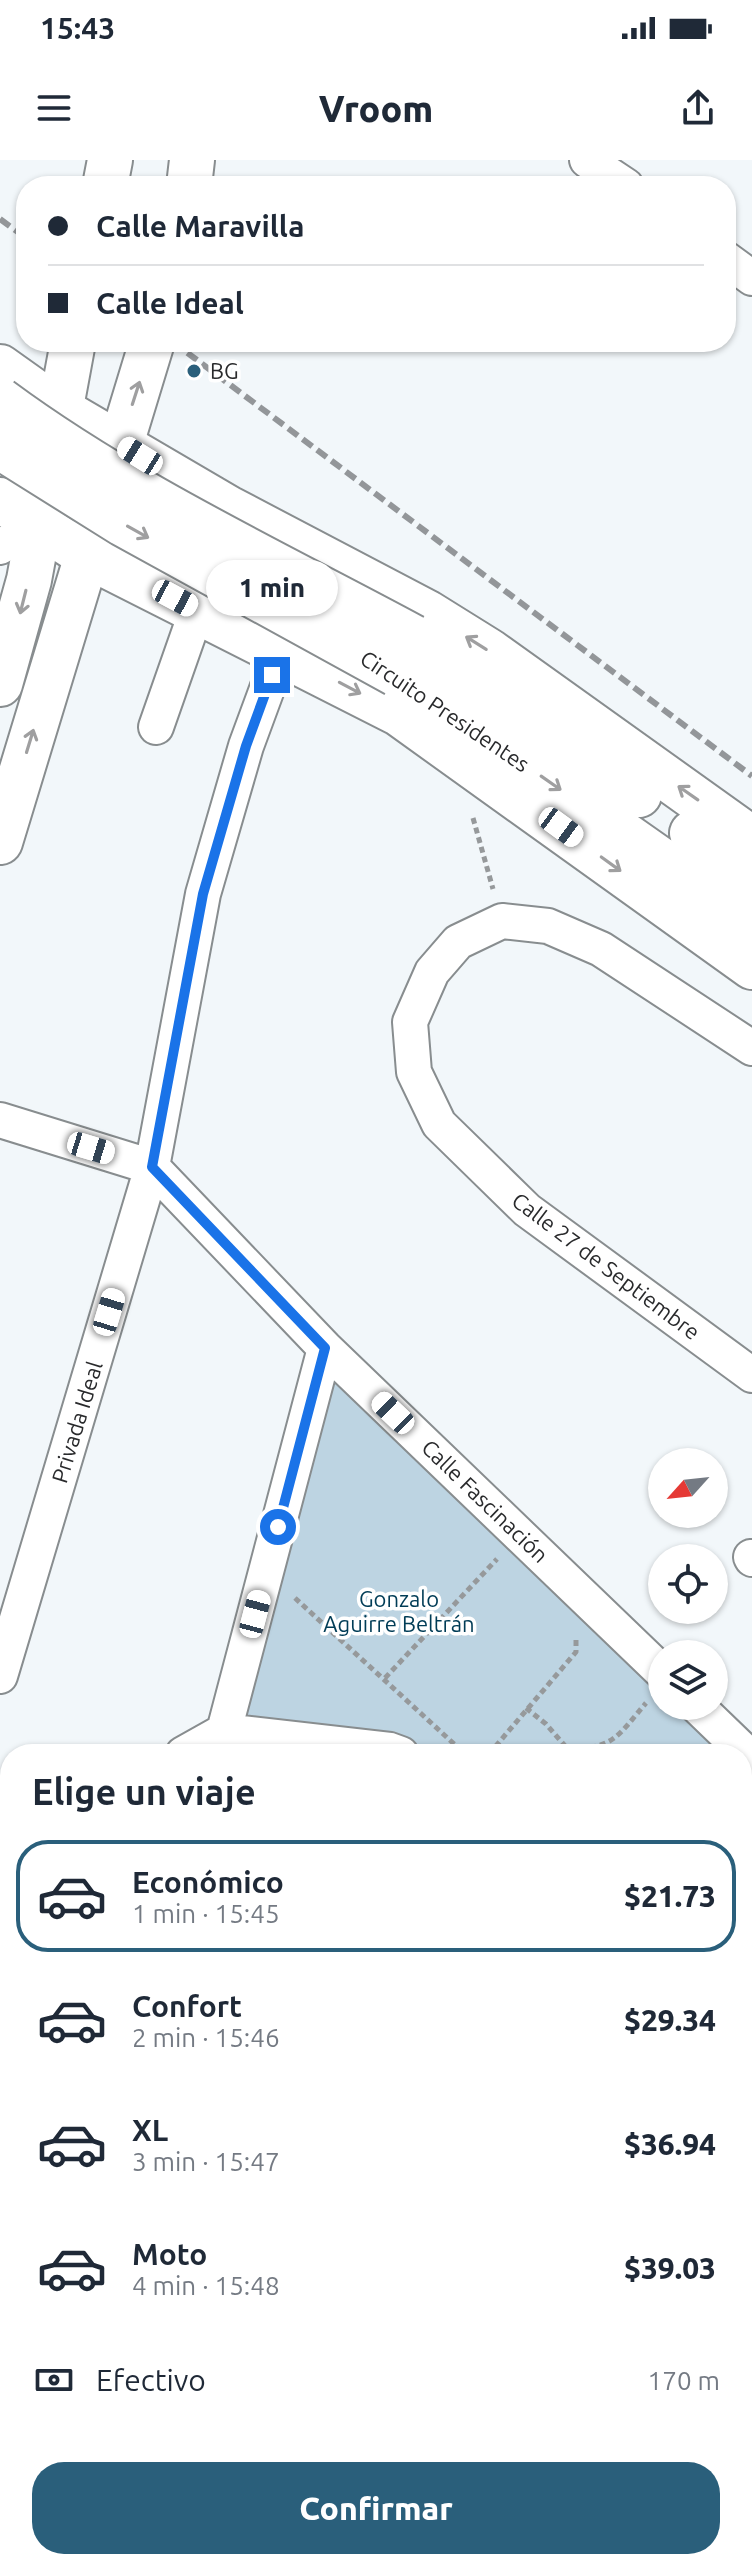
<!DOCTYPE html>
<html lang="es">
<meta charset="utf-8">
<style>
body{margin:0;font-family:Ubuntu,sans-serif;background:#f2f2f3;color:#1f2937;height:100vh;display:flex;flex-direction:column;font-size:30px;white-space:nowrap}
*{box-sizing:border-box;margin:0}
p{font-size:26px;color:#747a83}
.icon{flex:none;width:44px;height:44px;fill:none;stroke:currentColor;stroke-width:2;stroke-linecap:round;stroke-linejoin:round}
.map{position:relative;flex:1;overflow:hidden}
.details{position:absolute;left:0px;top:1584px;width:752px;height:826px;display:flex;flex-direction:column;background:#fff;border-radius:32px 32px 0 0;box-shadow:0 2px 6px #0004}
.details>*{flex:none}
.hud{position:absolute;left:16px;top:16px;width:720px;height:176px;border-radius:32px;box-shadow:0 2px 6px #0004;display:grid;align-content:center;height:176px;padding:0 32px;background:#fff}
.needle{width:52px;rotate:243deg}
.buttons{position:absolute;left:648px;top:1288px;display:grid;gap:16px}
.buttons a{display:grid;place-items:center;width:80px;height:80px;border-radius:50%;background:#fff;box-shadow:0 2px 6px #0004;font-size:40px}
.end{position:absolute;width:36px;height:36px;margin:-18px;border:10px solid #1a73e8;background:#fff;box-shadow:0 0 0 4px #fff}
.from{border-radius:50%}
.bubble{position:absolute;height:56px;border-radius:28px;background:#fff;box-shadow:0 2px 6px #0004;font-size:26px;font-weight:800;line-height:56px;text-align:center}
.car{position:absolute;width:24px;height:48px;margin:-24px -12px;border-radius:10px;box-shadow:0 0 6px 2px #0007;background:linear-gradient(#fff 24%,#345 0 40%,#fff 0 76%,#345 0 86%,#fff 0)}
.hud b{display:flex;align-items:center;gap:28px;height:76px;font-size:30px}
.hud b+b{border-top:2px solid #e0e1e3}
.hud i{width:20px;height:20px;background:#1f2937}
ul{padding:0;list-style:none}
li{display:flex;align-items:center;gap:24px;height:112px;margin:0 16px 12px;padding:0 16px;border:4px solid transparent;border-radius:32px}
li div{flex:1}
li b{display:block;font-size:30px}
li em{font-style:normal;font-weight:800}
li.active{border-color:#2a5f7b}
li>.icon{width:72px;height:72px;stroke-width:1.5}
h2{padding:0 32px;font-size:36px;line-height:96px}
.pay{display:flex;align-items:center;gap:20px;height:88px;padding:0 32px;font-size:30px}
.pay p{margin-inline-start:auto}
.primary-button{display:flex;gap:16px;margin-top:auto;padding:16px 32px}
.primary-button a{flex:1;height:92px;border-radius:32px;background:#2a5f7b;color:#fff;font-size:32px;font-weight:800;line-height:92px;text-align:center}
.status{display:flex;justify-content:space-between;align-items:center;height:56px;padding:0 40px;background:#fff;direction:ltr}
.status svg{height:22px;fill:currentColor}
header{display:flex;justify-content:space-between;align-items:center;height:104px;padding:0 32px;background:#fff;font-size:36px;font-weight:800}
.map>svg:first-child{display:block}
.green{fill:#bdd4e2}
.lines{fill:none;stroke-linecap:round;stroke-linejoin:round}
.minor-casing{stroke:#888d8f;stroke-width:38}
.secondary-casing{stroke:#888d8f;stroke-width:48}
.primary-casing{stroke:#888d8f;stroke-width:48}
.path{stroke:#96999b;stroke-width:5;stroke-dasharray:6 4;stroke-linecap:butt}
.minor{stroke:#fff;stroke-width:34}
.secondary{stroke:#fff;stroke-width:44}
.primary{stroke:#fff;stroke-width:44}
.rail{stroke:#939699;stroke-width:6;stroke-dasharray:12 6;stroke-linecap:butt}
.primary-bridge-casing{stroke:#888d8f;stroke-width:48;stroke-linecap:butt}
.primary-bridge{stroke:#fff;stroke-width:44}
.oneway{stroke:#9f9fa0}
.route{stroke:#1a73e8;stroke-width:10}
.poi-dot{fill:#2a5f7b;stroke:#fff;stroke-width:3}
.labels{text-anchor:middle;stroke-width:7;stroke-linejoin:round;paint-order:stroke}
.poi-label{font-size:22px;fill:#292a2c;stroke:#fff;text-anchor:start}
.street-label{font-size:22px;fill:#292a2c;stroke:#fff}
.park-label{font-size:22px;fill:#003c56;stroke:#fff}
</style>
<div class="status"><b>15:43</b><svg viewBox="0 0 49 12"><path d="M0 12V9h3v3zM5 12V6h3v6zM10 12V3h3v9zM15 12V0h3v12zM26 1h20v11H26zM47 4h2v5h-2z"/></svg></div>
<header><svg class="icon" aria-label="menu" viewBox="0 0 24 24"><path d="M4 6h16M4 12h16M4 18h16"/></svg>Vroom<svg class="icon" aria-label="share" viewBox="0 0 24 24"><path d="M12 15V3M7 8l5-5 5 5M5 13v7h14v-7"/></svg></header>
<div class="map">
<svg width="752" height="2409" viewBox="0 0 752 2409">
<rect width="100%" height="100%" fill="#f2f7fa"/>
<!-- green -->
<path class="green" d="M325,1188L662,1512V1546H697L752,1599L742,1643V1594H401L224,1571Z"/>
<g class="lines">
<!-- minor casing -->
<g class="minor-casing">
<path id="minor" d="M587,0L626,26
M726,99L752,118
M0,387L37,365
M156,567L197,450
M752,888L601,789L548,766L502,761L458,782L432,812L410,862L414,912L439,964L527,1050L752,1215
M0,960L152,1007L325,1188L662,1512
M751,1397L752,1399
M0,1516L152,1007L203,734L246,586L281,491
M697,1546L752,1599
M224,1571L325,1188
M224,1571L390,1590L401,1594
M183,1594L224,1571
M742,1643L752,1631
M0,1701L10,1692
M0,2157L10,2160
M742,2358L752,2360
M32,2409L35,2400
M367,2409L369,2400"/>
</g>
<!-- secondary casing -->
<g class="secondary-casing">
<path id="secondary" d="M105,26L110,0
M189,26L192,0
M0,524L29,420L73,182
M0,682L152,182"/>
</g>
<!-- primary casing -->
<g class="primary-casing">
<path id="primary" d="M0,207L59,249L228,348L428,453L489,491L752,679
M0,340L86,395L398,553L752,807
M413,477L639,635
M396,514L752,764
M692,673L752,715"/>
</g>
<!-- path -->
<path class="path" d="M473,658L493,729
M295,1438L465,1594
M385,1518L497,1399
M526,1548L546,1564L572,1594
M570,1587C613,1591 620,1573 646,1543
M435,1589L449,1594
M489,1594L576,1492V1479"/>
<!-- minor -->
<use href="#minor" class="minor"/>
<!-- secondary -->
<use href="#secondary" class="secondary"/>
<!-- primary -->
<use href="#primary" class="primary"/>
<!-- rail -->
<path class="rail" d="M0,59L26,78
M173,182L752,616"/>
<!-- primary-bridge casing -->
<g class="primary-bridge-casing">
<path id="primary-bridge" d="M0,240C127,334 274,402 413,477
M0,287L123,364L396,514"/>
</g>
<!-- primary-bridge -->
<use href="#primary-bridge" class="primary-bridge"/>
</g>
<!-- one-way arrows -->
<defs><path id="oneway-shaft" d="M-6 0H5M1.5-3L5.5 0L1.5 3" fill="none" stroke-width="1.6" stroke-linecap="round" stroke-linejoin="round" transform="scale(2)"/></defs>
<g class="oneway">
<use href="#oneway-shaft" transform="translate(136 233) rotate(-72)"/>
<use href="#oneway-shaft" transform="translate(138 372) rotate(29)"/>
<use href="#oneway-shaft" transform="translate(23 442) rotate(104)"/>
<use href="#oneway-shaft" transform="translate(476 483) rotate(-148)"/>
<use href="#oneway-shaft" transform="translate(350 528) rotate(28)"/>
<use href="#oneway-shaft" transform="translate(30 581) rotate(-73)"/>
<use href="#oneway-shaft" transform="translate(551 623) rotate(35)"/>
<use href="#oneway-shaft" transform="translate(688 633) rotate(-145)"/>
<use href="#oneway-shaft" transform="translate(611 704) rotate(36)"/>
</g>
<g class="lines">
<!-- route -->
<path class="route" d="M272,515L246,586L203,734L152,1007L325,1188L278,1367"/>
</g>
<!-- markers -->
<circle class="poi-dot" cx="194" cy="211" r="8"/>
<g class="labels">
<!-- poi labels -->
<g class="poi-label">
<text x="210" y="219">BG</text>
</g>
<!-- street labels -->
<g class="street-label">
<text transform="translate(445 551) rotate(34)" y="8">Circuito Presidentes</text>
<text transform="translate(606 1106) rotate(37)" y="8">Calle 27 de Septiembre</text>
<text transform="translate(77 1262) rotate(-73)" y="8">Privada Ideal</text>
<text transform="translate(485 1341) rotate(44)" y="8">Calle Fascinación</text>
</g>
<!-- park labels -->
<g class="park-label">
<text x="399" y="1447">Gonzalo<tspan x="399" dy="25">Aguirre Beltrán</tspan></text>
</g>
</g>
</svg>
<div class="buttons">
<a><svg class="needle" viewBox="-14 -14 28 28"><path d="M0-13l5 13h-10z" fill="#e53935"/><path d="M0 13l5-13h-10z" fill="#747a83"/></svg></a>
<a><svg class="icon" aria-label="locate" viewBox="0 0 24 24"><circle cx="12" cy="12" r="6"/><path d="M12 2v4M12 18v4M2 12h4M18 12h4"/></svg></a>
<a><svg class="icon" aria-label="layers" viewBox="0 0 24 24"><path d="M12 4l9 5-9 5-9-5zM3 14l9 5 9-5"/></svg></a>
</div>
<i class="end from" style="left:278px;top:1367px"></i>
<i class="end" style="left:272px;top:515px"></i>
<div class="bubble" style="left:206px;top:400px;width:132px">1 min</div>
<i class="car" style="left:140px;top:296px;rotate:302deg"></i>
<i class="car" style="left:175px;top:438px;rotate:118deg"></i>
<i class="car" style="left:561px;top:667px;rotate:126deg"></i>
<i class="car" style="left:91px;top:988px;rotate:107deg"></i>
<i class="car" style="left:109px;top:1152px;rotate:17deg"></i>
<i class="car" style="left:393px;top:1253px;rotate:314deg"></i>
<i class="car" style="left:255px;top:1454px;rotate:15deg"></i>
<div class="hud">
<b><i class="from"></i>Calle Maravilla</b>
<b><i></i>Calle Ideal</b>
</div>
<section class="details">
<h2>Elige un viaje</h2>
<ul>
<li class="active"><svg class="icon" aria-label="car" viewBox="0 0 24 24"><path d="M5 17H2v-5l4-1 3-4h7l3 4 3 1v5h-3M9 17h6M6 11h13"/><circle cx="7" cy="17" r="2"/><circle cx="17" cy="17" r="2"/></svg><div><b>Económico</b><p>1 min · 15:45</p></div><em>$21.73</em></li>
<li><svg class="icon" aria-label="car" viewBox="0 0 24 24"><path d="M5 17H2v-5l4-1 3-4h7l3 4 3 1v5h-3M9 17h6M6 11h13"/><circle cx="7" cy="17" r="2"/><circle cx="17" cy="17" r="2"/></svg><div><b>Confort</b><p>2 min · 15:46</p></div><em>$29.34</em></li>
<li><svg class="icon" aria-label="car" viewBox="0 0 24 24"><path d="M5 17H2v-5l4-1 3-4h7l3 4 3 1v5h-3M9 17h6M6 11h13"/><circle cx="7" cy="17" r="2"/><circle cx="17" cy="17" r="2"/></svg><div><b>XL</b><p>3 min · 15:47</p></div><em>$36.94</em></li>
<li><svg class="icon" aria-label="car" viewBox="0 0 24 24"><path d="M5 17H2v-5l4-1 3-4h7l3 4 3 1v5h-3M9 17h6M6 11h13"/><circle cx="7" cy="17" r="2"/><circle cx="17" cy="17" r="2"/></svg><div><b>Moto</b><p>4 min · 15:48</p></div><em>$39.03</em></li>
</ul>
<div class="pay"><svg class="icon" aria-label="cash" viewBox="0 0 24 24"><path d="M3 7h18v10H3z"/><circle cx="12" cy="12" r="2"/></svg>Efectivo<p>170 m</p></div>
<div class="primary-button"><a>Confirmar</a></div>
</section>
</div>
